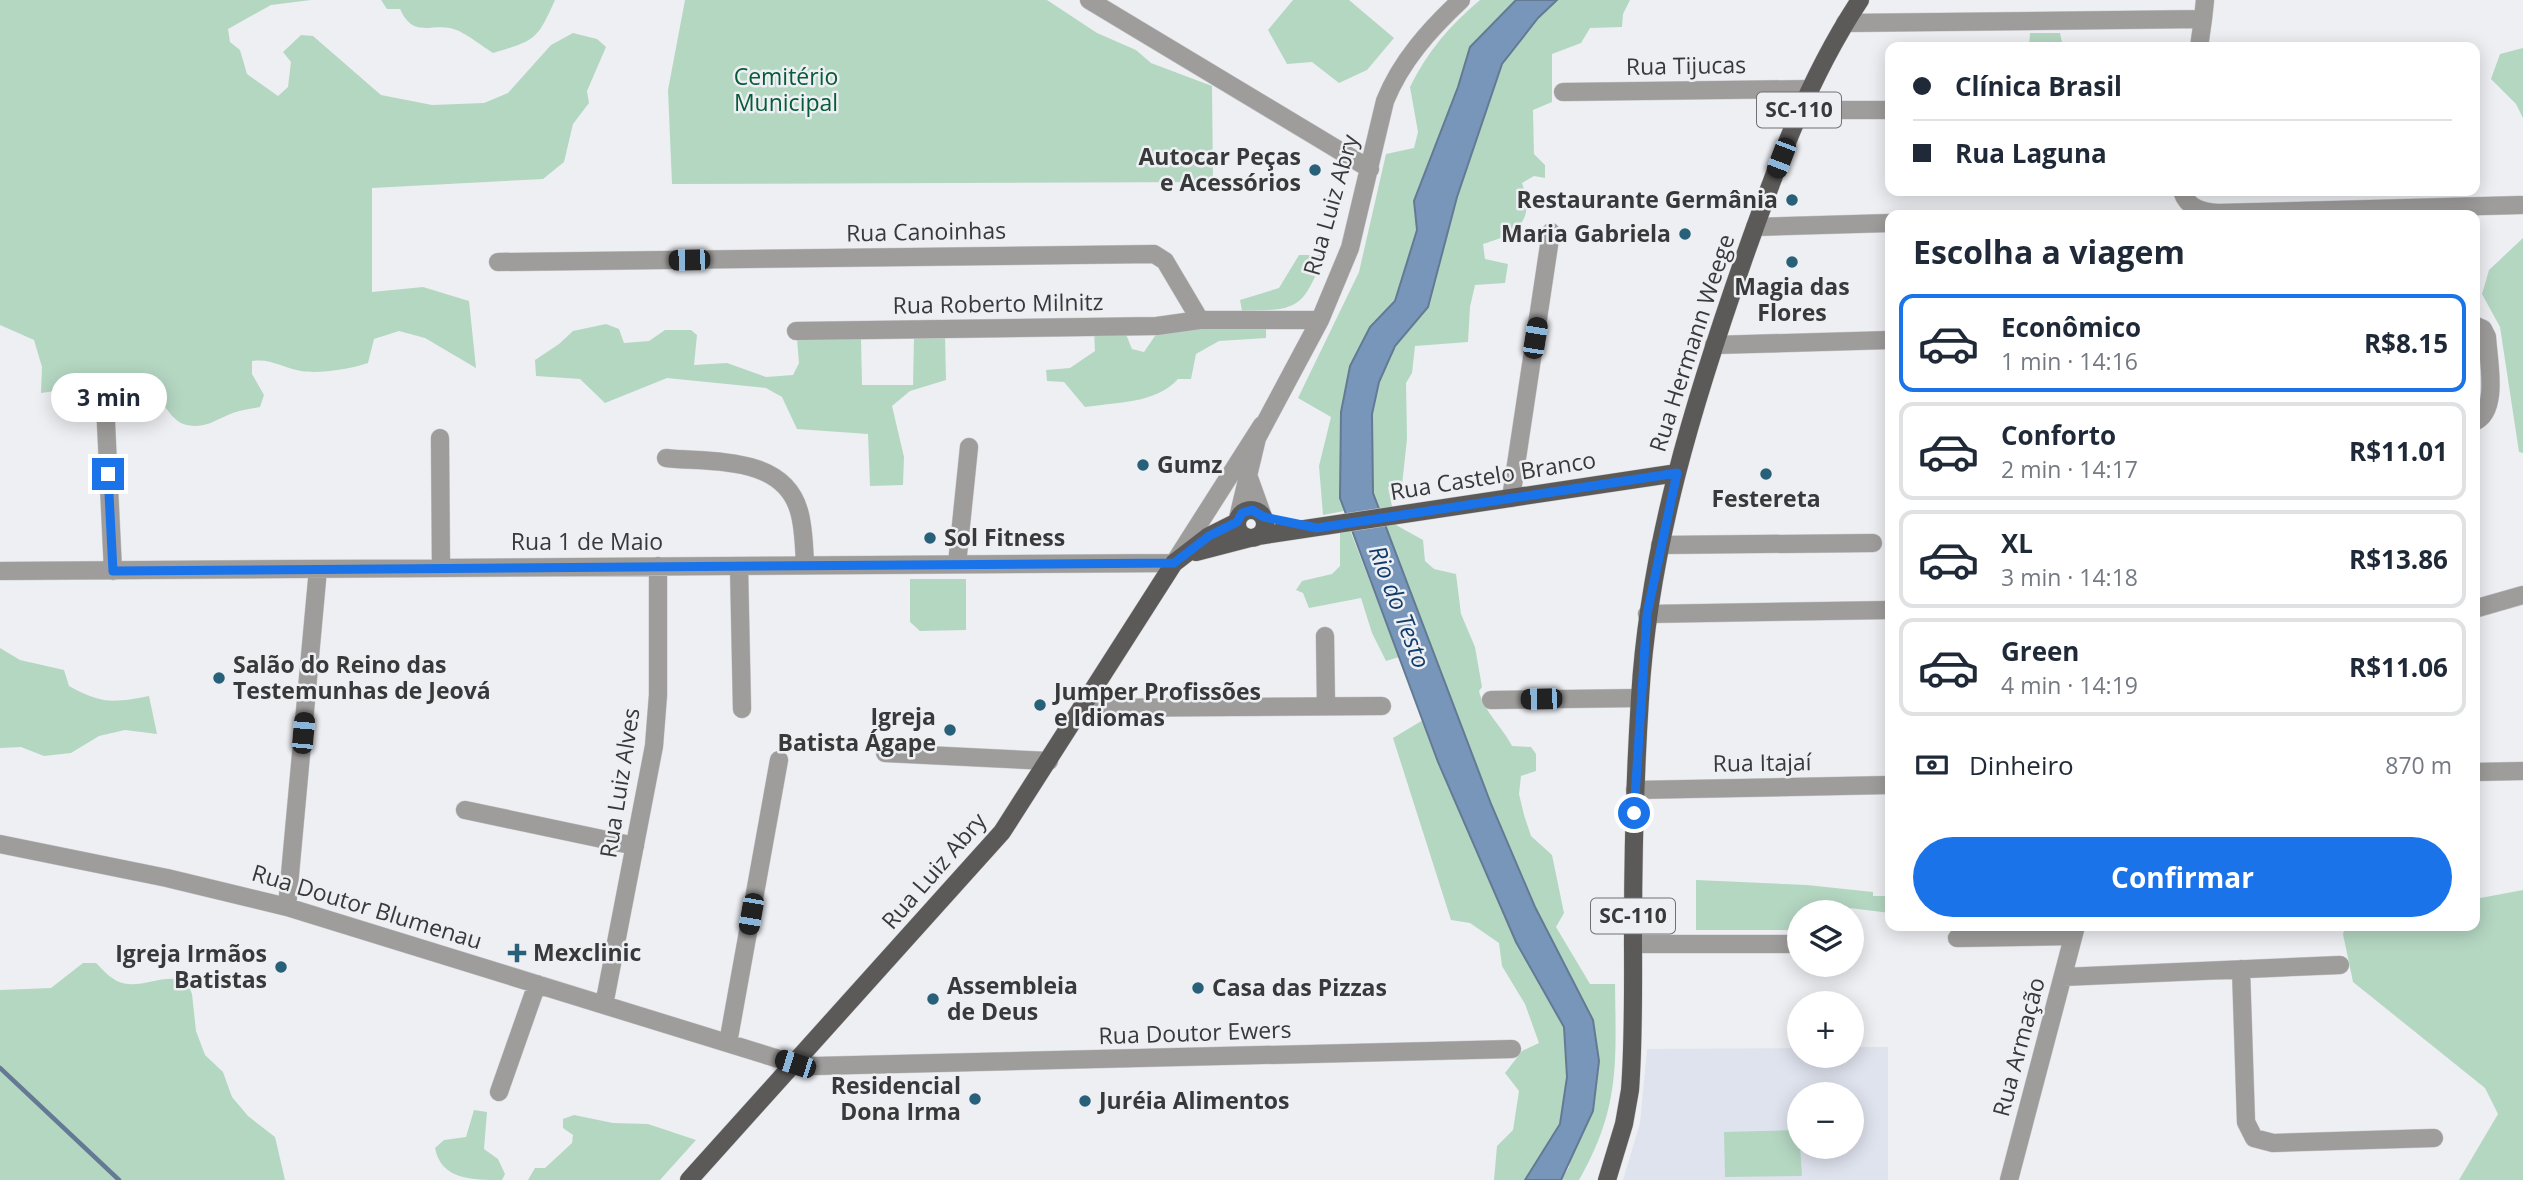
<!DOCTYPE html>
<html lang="pt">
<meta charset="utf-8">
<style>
body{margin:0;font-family:"Open Sans",sans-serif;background:#f6f6f7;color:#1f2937;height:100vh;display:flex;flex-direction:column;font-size:26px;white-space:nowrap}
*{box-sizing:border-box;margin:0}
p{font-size:23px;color:#747a83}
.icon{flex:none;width:38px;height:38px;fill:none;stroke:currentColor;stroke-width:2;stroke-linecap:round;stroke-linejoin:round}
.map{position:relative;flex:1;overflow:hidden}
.panel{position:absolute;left:1885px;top:210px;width:595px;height:721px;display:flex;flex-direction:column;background:#fff;border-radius:14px;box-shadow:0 4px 18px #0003}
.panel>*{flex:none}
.hud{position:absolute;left:1885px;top:42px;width:595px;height:154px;border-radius:14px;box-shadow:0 4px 18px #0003;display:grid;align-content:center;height:154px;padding:0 28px;background:#fff}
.buttons{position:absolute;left:1787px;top:900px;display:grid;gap:14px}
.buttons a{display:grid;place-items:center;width:77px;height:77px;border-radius:50%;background:#fff;box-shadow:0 4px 18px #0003;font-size:35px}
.end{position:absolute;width:32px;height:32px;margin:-16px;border:9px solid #1a73e8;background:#fff;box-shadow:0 0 0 4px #fff}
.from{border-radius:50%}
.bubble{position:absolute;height:49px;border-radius:24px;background:#fff;box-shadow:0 4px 18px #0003;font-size:23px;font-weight:700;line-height:49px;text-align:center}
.car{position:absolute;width:21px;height:42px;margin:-21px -10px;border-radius:9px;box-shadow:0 0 5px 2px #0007;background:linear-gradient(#222 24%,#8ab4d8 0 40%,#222 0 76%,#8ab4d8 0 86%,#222 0)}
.hud b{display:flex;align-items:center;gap:24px;height:66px;font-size:26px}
.hud b+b{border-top:2px solid #e0e1e3}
.hud i{width:18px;height:18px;background:#1f2937}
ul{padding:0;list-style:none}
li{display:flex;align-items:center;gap:21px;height:98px;margin:0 14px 10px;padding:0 14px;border:4px solid #e0e1e3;border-radius:14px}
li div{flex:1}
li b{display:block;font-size:26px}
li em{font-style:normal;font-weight:700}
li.on{border-color:#1a73e8}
li>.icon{width:63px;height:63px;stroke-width:1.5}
h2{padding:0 28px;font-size:32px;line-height:84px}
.pay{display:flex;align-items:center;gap:18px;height:77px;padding:0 28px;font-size:26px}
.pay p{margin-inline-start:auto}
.action{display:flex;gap:14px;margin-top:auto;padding:14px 28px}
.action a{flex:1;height:80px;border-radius:42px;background:#1a73e8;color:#fff;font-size:28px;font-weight:700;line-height:80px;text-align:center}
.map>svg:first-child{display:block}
.built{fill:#dfe3ee;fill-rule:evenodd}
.green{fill:#b4d7c2}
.water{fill:#7796ba;stroke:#647a94;stroke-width:2}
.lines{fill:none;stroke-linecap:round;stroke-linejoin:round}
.stream{stroke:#647a94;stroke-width:4.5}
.minor-casing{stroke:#cacbce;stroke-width:19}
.major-casing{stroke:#cacbce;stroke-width:19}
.minor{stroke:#9e9d9c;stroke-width:18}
.major{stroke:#5c5a58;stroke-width:18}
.route{stroke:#1a73e8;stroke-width:9}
.poi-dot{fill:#28607a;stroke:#eeeff3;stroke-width:2.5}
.labels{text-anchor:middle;stroke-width:5;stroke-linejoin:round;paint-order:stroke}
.shield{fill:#eeeff3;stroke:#6f7072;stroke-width:2}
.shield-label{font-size:21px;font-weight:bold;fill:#38393a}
.street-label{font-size:23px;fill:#38393a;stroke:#eeeff3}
.park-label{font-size:23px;fill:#065c39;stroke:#eeeff3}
.poi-label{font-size:23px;font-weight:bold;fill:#38393a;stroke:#eeeff3;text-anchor:start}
.water-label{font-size:24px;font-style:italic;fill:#103c6b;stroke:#eeeff3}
</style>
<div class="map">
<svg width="2523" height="1180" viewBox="0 0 2523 1180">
<rect width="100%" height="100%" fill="#eeeff3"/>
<!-- built -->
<path class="built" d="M1852,1047H1888V1180H1623L1640,1123L1647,1049L1799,1048V1055H1852ZM1799,1094H1852V1146H1799Z"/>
<!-- green -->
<path class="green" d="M0,0H311L271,5L228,29L230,42L240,50L247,74L278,96L288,87L291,62L283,52L301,35L313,36L381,95L432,105L484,103L508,93L551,45L573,33L597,39L606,47L587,91L589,103L573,124L564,162L543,179L372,188V292L423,287L469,301L476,368L425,338L399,331L374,339L368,363C350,369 320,374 301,371C283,368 271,358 252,361V374L264,395L260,407C251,409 241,410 233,413C216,419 207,429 187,425C171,422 167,404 154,397C121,379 77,388 41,393L42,367L34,340L0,325Z
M381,0H555C537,40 536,40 493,53C482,46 471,37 459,31C435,19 415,42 400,9H387Z
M685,0H1047L1097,33L1136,50L1151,63L1212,86L1213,182L672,184L668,90Z
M1293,0H1349L1394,38L1367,70L1339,83L1312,62L1287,64L1268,30Z
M1480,0H1516L1470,48L1458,87L1414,201L1417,230L1395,301L1370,327L1340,445V498L1344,511L1323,515L1319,466L1331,417L1298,398L1359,272L1386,154L1414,148L1418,132L1410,87C1427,52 1450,25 1480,0Z
M1557,0H1630L1623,14L1622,27L1590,28L1581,43L1552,54V102L1533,110L1534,154L1545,165V178L1534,176L1522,183C1536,221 1517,234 1483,244L1485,259L1508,264L1505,283L1475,285L1470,307L1468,342L1415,346L1412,373L1406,383L1407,439L1402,485L1388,487L1396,525L1423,540L1425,561L1434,569L1456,574L1461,614L1475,647L1482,687L1479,691C1483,710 1503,728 1512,746L1531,747L1536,754V771L1521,776L1519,794L1524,815L1531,836L1552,855L1564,913L1556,927L1590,984H1615C1616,1064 1620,1108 1579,1180H1561L1569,1167L1593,1020L1535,907L1491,804L1373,493L1372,414L1379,382L1395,346L1428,307L1457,197L1502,64L1538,18Z
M2030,33H2060L2063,47H2029Z
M2523,48V118L2516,104L2491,79L2500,54Z
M2523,238V453L2519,452L2500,327L2482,294L2489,270Z
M1299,255H1325C1301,308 1302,310 1242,311L1240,300L1279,288Z
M606,324L619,329L624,343L649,341L665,330H691L697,335L694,365L727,363L766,377L793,375L799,363L797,339L861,338L862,385H913L914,337L945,336L946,380L910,391L892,406L904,457L903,485L870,486L868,434L797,429L782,397L766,388L667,378L605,403L580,379L536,376L535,360L559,344L573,331Z
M1203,327L1266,328V338L1219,341L1196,354L1191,379H1178C1155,404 1117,402 1085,407L1064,382L1047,381L1046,370L1070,368L1095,351L1094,331L1125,332L1132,349L1144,352L1157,333Z
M1350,530L1399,657L1386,661L1372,633L1361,598L1309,608L1303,593L1296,590L1302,581L1332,574L1340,566V533Z
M910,579H966V630L920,631L910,622Z
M0,648L20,660L64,670L69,686C101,704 113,703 149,696L157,734L125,730L99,736L71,753L44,756L21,747L0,748Z
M1423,720L1516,942L1564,1027L1567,1077L1560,1124L1525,1180H1494L1497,1146L1513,1130L1519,1091L1505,1073L1522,1051L1539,1043L1525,1004L1502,966L1499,943L1470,923L1451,920L1393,738Z
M1696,880L1807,885L1873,892V896H1890V913L1850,908L1849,912H1799V924H1791V930H1696Z
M2523,890V1180H2459L2498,1114L2485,1088L2353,982L2343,934L2346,926H2474L2475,899Z
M83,963H96C102,969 109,977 117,981C139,992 164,971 187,982L192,994L196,1031L205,1055L223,1072L232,1097L248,1116L275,1137L285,1180H0V990L51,988Z
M474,1110L487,1112L484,1149L498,1159L505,1174L502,1180C472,1180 441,1180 435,1148L444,1140L466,1137Z
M574,1115L613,1123L648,1124L696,1140L660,1180H528L535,1168H545L572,1143L573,1135L563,1128V1119Z
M1799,1130L1802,1176L1725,1177L1724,1132Z"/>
<!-- water -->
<path class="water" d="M1516,0H1557L1538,18L1502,64L1457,197L1428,307L1395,346L1379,382L1372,414L1373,493L1491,804L1535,907L1593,1020L1599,1061L1593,1111L1561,1180H1525L1560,1124L1567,1077L1564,1027L1516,942L1438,762L1340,498L1341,412L1350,366L1370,327L1395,301L1417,230L1414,201L1458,87L1470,47Z"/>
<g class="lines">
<!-- stream -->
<path class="stream" d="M0,1068L119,1180"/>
<!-- minor casing -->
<g class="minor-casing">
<path id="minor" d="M1089,0L1370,169
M1845,23L2203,19L2205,0
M2199,47L2203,19
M1563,92L1809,89
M1799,110H1890
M2182,191C2187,208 2202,212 2218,213L2521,205
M1755,227L1890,223
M498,262L1154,254L1165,261L1200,320H1320
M2474,325L2483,329L2487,337C2488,360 2500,411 2474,422
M796,331L1157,326L1200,320
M1714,345L1890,340
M105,402L113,571
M440,438L441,568
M666,458C712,463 783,455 799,511C804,528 804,547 805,565
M1248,475L1262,514
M1511,498L1551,232
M1238,518L1257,438L1320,320L1350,248L1385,101C1401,61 1430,29 1461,0
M1660,545L1873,543
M957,564L969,447
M739,566L742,709
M0,571L1174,563L1262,425
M2474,609L2523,595
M1647,614L1890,610
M1325,636L1326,706
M1491,700L1640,698
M1082,708L1382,706
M885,753L1049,761
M2474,772L2523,771
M1635,790L1890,785
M465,810L635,846
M0,844L167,878L287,907L795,1064L815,1066L1512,1049
M287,907L318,569
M1957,938L2073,936
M1633,944H1799
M2241,969L2246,1122L2254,1138L2273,1143L2434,1138
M2063,977L2340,965
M604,1005L654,746L658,695V566
M728,1043L779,760
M499,1092L537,984
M2009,1180L2076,926"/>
</g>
<!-- major casing -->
<g class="major-casing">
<path id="major" d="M1237 524a14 14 0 1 1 28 0a14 14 0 1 1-28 0Z
M1258,536L1677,473
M1196,552L1250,538
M689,1180L1002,832L1174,563L1209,536L1237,522
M1607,1180L1624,1124L1630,1090C1634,1037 1633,984 1633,931C1633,853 1635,776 1640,698C1649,546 1694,401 1744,258C1776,168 1807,80 1860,0"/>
</g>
<!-- minor -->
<use href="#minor" class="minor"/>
<!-- major -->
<use href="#major" class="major"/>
</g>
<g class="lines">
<!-- route -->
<path class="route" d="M108,474L113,571L1174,563L1209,536L1237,522L1242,513L1252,510L1264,517L1317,528L1677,473L1647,614L1634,813"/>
</g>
<!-- markers -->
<g class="poi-dot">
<circle cx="1315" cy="170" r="7"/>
<circle cx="1792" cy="200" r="7"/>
<circle cx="1685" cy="234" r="7"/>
<circle cx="1792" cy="262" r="7"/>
<circle cx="1143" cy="465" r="7"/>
<circle cx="1766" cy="474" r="7"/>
<circle cx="930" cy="538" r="7"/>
<circle cx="219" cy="678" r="7"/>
<circle cx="1040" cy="705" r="7"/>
<circle cx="950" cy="730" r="7"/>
<path d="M513.5 942.5h7v7h7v7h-7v7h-7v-7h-7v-7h7z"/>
<circle cx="281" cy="967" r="7"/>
<circle cx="1198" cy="988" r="7"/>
<circle cx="933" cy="999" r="7"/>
<circle cx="975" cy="1099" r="7"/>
<circle cx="1085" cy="1101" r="7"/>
</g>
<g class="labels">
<!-- shield labels -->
<g class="shield">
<rect x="1757" y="92.5" width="84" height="35" rx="5"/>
<rect x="1591" y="898.5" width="84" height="35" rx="5"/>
</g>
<g class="shield-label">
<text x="1799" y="117">SC-110</text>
<text x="1633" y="923">SC-110</text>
</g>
<!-- street labels -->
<g class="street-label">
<text transform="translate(1686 66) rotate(-1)" y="8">Rua Tijucas</text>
<text transform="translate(1331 205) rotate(-74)" y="8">Rua Luiz Abry</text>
<text transform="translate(926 232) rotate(-1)" y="8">Rua Canoinhas</text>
<text transform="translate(998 304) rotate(-1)" y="8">Rua Roberto Milnitz</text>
<text transform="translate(1692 343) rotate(-72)" y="8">Rua Hermann Weege</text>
<text transform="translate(1493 476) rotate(-9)" y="8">Rua Castelo Branco</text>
<text x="587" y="550">Rua 1 de Maio</text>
<text transform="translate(1762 763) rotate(-1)" y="8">Rua Itajaí</text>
<text transform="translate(620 783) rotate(-81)" y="8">Rua Luiz Alves</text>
<text transform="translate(934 871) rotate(-49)" y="8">Rua Luiz Abry</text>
<text transform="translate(367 907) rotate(17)" y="8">Rua Doutor Blumenau</text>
<text transform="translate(1195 1033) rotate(-2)" y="8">Rua Doutor Ewers</text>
<text transform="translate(2019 1047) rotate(-75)" y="8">Rua Armação</text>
</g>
<!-- park labels -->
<g class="park-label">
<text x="786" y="85">Cemitério<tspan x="786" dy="26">Municipal</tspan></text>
</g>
<!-- poi labels -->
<g class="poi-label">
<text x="1301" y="165" text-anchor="end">Autocar Peças<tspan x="1301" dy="26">e Acessórios</tspan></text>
<text x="1778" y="208" text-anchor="end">Restaurante Germânia</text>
<text x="1671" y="242" text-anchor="end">Maria Gabriela</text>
<text x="1792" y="295" text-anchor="middle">Magia das<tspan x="1792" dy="26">Flores</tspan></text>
<text x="1157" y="473">Gumz</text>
<text x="1766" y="507" text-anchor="middle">Festereta</text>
<text x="944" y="546">Sol Fitness</text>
<text x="233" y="673">Salão do Reino das<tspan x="233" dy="26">Testemunhas de Jeová</tspan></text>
<text x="1054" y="700">Jumper Profissões<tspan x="1054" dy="26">e Idiomas</tspan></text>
<text x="936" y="725" text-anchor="end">Igreja<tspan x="936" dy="26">Batista Ágape</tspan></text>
<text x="533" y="961">Mexclinic</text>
<text x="267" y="962" text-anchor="end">Igreja Irmãos<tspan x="267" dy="26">Batistas</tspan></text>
<text x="947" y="994">Assembleia<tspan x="947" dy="26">de Deus</tspan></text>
<text x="1212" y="996">Casa das Pizzas</text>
<text x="961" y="1094" text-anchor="end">Residencial<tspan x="961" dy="26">Dona Irma</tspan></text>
<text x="1099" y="1109">Juréia Alimentos</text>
</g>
<!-- water labels -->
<g class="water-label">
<text transform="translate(1399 607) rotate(69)" y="8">Rio do Testo</text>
</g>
</g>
</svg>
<div class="buttons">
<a><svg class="icon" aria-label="layers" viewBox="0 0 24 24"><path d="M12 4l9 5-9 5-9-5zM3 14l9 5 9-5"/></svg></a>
<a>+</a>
<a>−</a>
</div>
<i class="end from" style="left:1634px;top:813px"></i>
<i class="end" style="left:108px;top:474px"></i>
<div class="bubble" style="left:51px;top:373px;width:116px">3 min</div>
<i class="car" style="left:1781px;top:158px;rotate:201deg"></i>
<i class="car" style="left:689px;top:260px;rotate:269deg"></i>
<i class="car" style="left:1535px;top:338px;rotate:9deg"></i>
<i class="car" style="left:1541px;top:699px;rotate:269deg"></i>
<i class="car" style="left:303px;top:733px;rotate:5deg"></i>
<i class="car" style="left:751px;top:914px;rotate:190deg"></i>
<i class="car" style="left:795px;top:1064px;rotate:288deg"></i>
<div class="hud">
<b><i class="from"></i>Clínica Brasil</b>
<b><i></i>Rua Laguna</b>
</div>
<section class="panel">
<h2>Escolha a viagem</h2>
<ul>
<li class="on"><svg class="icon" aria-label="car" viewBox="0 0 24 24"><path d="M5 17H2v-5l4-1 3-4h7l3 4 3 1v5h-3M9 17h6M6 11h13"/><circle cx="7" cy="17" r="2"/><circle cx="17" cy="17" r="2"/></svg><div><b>Econômico</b><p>1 min · 14:16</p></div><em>R$8.15</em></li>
<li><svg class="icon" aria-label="car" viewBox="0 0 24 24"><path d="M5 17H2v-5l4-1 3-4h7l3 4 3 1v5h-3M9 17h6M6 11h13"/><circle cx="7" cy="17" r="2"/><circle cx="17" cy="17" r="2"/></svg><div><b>Conforto</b><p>2 min · 14:17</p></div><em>R$11.01</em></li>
<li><svg class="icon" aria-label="car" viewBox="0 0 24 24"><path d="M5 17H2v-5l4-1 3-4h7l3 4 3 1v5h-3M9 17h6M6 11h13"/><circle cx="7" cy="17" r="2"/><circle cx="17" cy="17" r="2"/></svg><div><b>XL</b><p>3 min · 14:18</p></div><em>R$13.86</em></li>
<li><svg class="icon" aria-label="car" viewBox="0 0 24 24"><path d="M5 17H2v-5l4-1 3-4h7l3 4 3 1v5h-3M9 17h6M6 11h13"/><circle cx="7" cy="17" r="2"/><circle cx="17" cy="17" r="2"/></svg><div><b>Green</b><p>4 min · 14:19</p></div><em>R$11.06</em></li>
</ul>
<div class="pay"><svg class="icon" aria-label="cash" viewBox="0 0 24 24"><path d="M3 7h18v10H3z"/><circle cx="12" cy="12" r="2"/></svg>Dinheiro<p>870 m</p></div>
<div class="action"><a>Confirmar</a></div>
</section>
</div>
